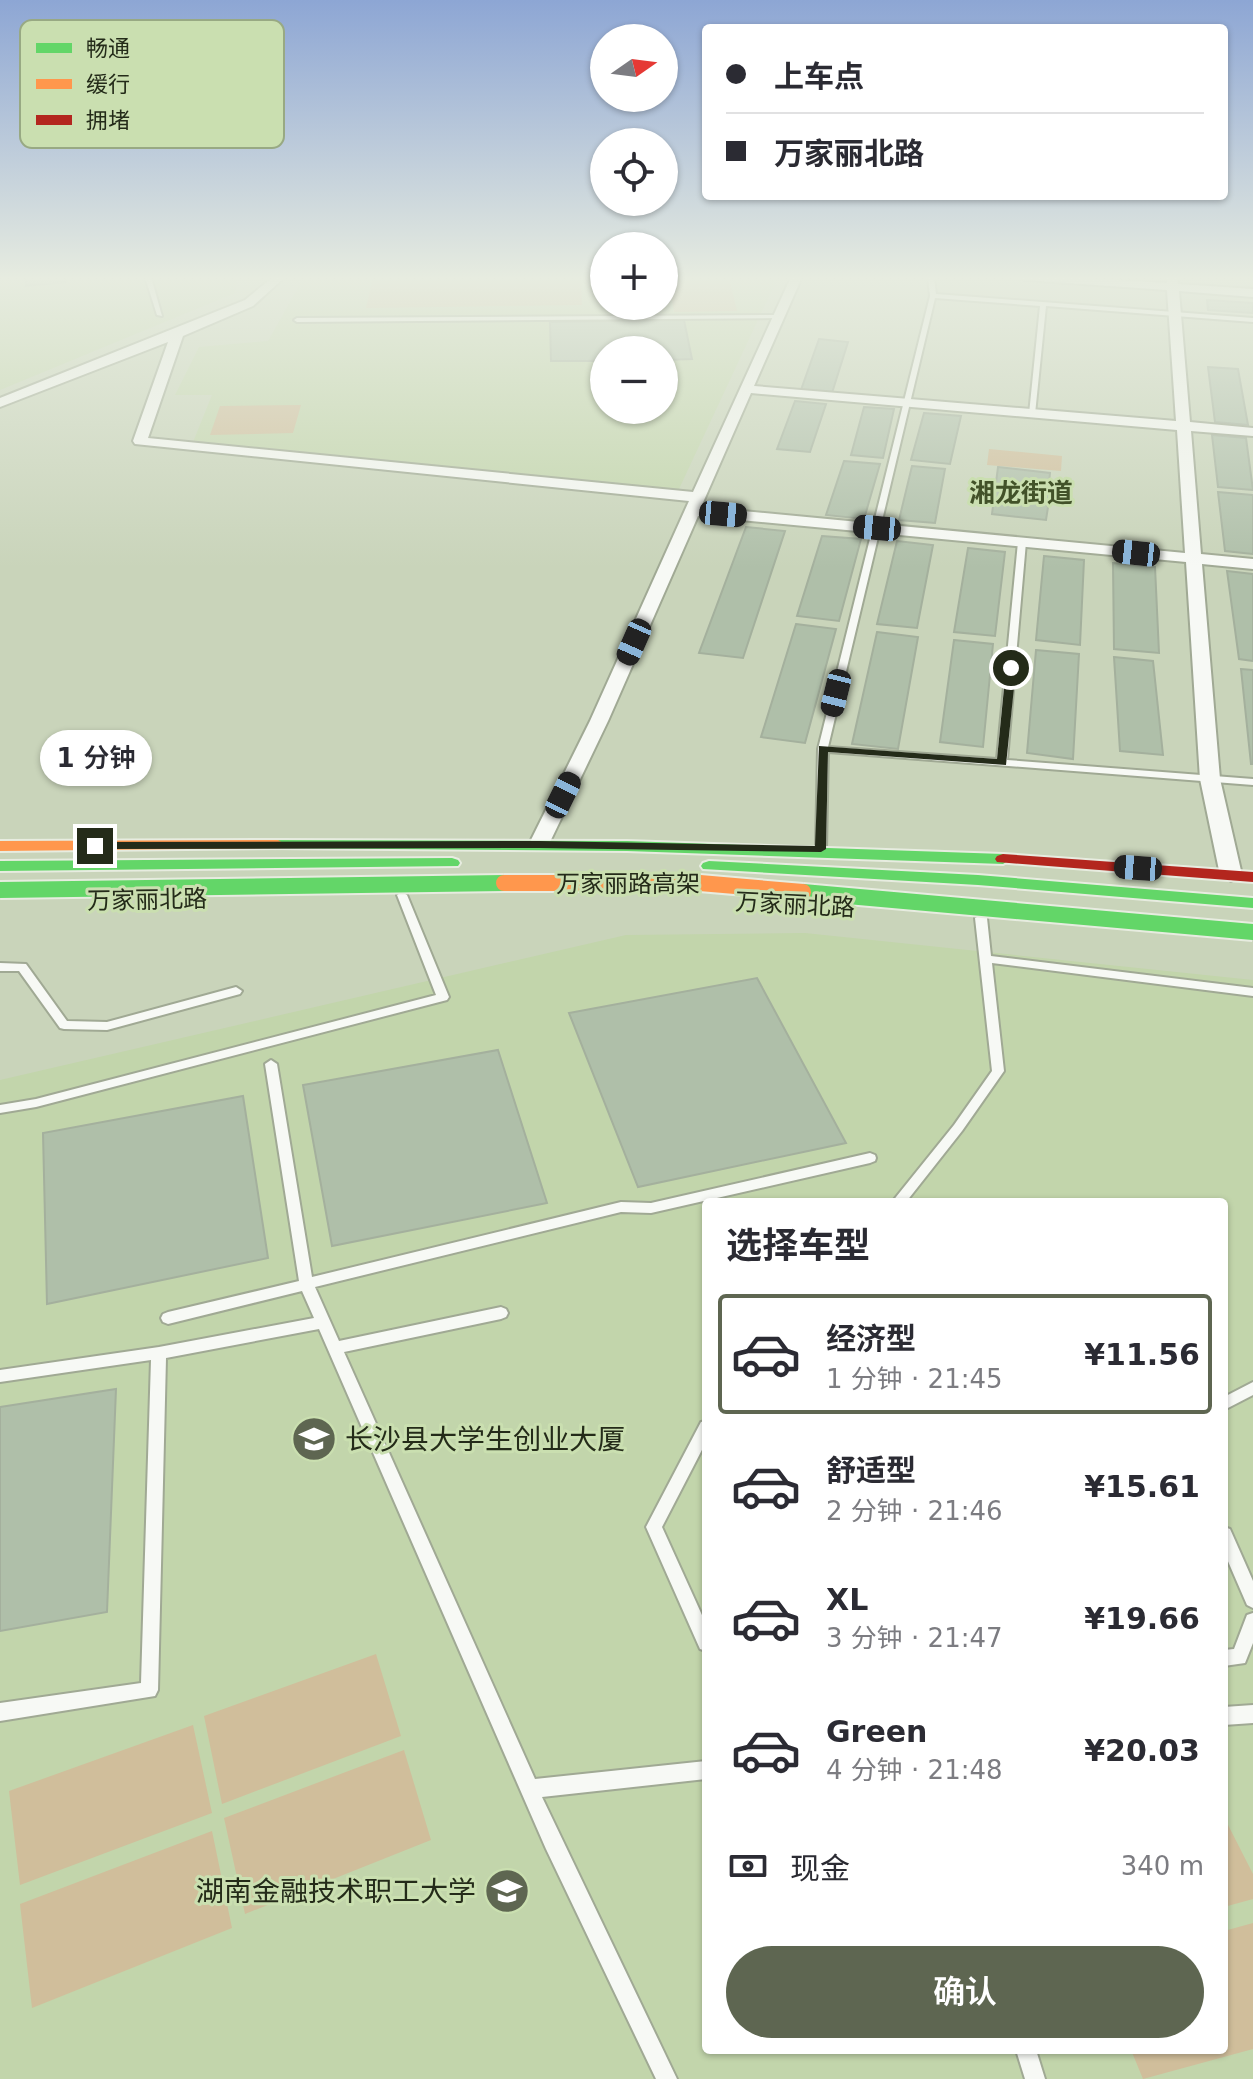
<!DOCTYPE html>
<html lang="zh">
<meta charset="utf-8">
<style>
body{margin:0;font-family:"DejaVu Sans","Noto Sans SC",sans-serif;background:#f2f2f3;color:#2b2b33;height:100vh;display:flex;flex-direction:column;font-size:30px;white-space:nowrap}
*{box-sizing:border-box;margin:0}
p{font-size:26px;color:#7c7c81}
.icon{flex:none;width:44px;height:44px;fill:none;stroke:currentColor;stroke-width:2;stroke-linecap:round;stroke-linejoin:round}
.map{position:relative;flex:1;overflow:hidden}
.details{position:absolute;left:702px;top:1198px;width:526px;height:856px;display:flex;flex-direction:column;background:#fff;border-radius:8px;box-shadow:0 2px 6px #0004}
.details>*{flex:none}
.top-card{position:absolute;left:702px;top:24px;width:526px;height:176px;border-radius:8px;box-shadow:0 2px 6px #0004;display:grid;align-content:center;height:176px;padding:0 24px;background:#fff}
.needle{width:52px;rotate:76deg}
.controls{position:absolute;left:590px;top:24px;display:grid;gap:16px}
.controls a{display:grid;place-items:center;width:88px;height:88px;border-radius:50%;background:#fff;box-shadow:0 2px 6px #0004;font-size:40px}
.end{position:absolute;width:36px;height:36px;margin:-18px;border:10px solid #242b19;background:#fff;box-shadow:0 0 0 4px #fff}
.from{border-radius:50%}
.bubble{position:absolute;height:56px;border-radius:28px;background:#fff;box-shadow:0 2px 6px #0004;font-size:26px;font-weight:600;line-height:56px;text-align:center}
.car{position:absolute;width:24px;height:48px;margin:-24px -12px;border-radius:10px;box-shadow:0 0 6px 2px #0007;background:linear-gradient(#222 24%,#8ab4d8 0 40%,#222 0 76%,#8ab4d8 0 86%,#222 0)}
.top-card b{display:flex;align-items:center;gap:28px;height:76px;font-size:30px}
.top-card b+b{border-top:2px solid #e1e1e2}
.top-card i{width:20px;height:20px;background:#2b2b33}
ul{padding:0;list-style:none}
li{display:flex;align-items:center;gap:24px;height:120px;margin:0 16px 12px;padding:0 8px;border:4px solid transparent;border-radius:8px}
li div{flex:1}
li b{display:block;font-size:30px}
li em{font-style:normal;font-weight:600}
li.active{border-color:#5e6651}
li>.icon{width:72px;height:72px;stroke-width:1.5}
h2{padding:0 24px;font-size:36px;line-height:96px}
.pay{display:flex;align-items:center;gap:20px;height:88px;padding:0 24px;font-size:30px}
.pay p{margin-inline-start:auto}
.button{display:flex;gap:16px;margin-top:auto;padding:16px 24px}
.button a{flex:1;height:92px;border-radius:48px;background:#5e6651;color:#fff;font-size:32px;font-weight:600;line-height:92px;text-align:center}
.map>svg:first-child{display:block}
.built{fill:#c2d5ab;fill-rule:evenodd}
.green{fill:#d0be9b}
.building{fill:#afbfa9;stroke:#a4b09d;stroke-width:2}
.lines{fill:none;stroke-linecap:round;stroke-linejoin:round}
.lane-casing{stroke:#a0a994;stroke-width:4}
.street-casing{stroke:#a0a994;stroke-width:4}
.fast-casing{stroke:#e7ece0;stroke-width:4}
.slow-casing{stroke:#e7ece0;stroke-width:4}
.jam-casing{stroke:#e7ece0;stroke-width:4}
.lane{fill:#f7f9f5;fill-rule:evenodd}
.street{fill:#f7f9f5;fill-rule:evenodd}
.fast{fill:#63d668;fill-rule:evenodd}
.slow{fill:#ff974d;fill-rule:evenodd}
.jam{fill:#b3261e;fill-rule:evenodd}
.fast-bridge-casing{stroke:#e7ece0;stroke-width:20;stroke-linecap:butt}
.slow-bridge-casing{stroke:#e7ece0;stroke-width:20;stroke-linecap:butt}
.fast-bridge{stroke:#63d668;stroke-width:16}
.slow-bridge{stroke:#ff974d;stroke-width:16}
.route{fill:#242b19}
.labels{text-anchor:middle;stroke-width:6;stroke-linejoin:round;paint-order:stroke}
.street-label{font-size:24px;fill:#242b19;stroke:#cadfb0}
.far-district-label{font-size:26px;font-weight:bold;fill:#425229;stroke:#cadfb0}
.near-poi-label{font-size:28px;fill:#242b19;stroke:#cadfb0;text-anchor:start}
.key{fill:#cadfb0;stroke:#98a983;stroke-width:2}
.key-label{font-size:22px;fill:#242b19}
</style>
<div class="map">
<svg width="1253" height="2079" viewBox="0 0 1253 2079">
<rect width="100%" height="100%" fill="#c9d4ba"/>
<!-- built -->
<path class="built" d="M0,277H234L237,282L235,293L0,390Z
M304,277H604V306H664V277H778L679,489L636,486L614,490L191,447L212,395H175L199,347L268,341ZM604,350H664V410H604Z
M805,933L1253,980V2079H0V1080L626,935ZM706,1202H1224V2050H706Z"/>
<!-- green -->
<path class="green" d="M373,277H581L582,305L366,308Z
M668,277H729L737,311L674,312Z
M301,405L293,433L210,435L220,406Z
M989,449L1062,456L1061,471L987,465Z
M376,1654L401,1736L222,1804L204,1716Z
M193,1725L212,1813L20,1885L9,1791Z
M404,1750L431,1840L245,1914L224,1818Z
M1224,1817L1253,1874V1899L1224,1907Z
M212,1831L232,1928L32,2008L20,1904Z
M1253,1923V2049L1143,2079L1131,2050H1224V1931Z"/>
<!-- building -->
<path class="building" d="M26,277H65V282L26,286Z
M1207,300L1253,303V313L1208,310Z
M684,320L692,359L664,360V350H604V361H551L550,322Z
M819,339L848,342L832,393L801,390Z
M1208,367L1238,369L1248,425L1215,422Z
M795,401L826,404L810,452L777,449Z
M864,407L894,409L883,458L851,455Z
M924,413L961,416L950,464L911,460Z
M1212,435L1246,438L1253,490L1218,487Z
M844,461L880,464L864,519L826,515Z
M912,466L945,469L935,523L899,520Z
M998,467L1050,473L1049,483L1045,488L1061,490L1060,501L1044,500L1048,507L1046,520L992,514Z
M1218,492L1253,495V554L1225,551Z
M746,527L785,531L743,658L699,653Z
M822,536L861,539L839,621L797,616Z
M897,541L933,545L917,628L877,624Z
M968,548L1005,552L995,636L954,632Z
M1044,556L1084,560L1080,645L1036,640Z
M1113,563L1155,567L1159,653L1114,649Z
M1227,571L1253,574V661L1239,659Z
M796,624L836,629L805,743L761,737Z
M877,632L918,637L898,749L852,744Z
M954,640L993,644L983,747L940,742Z
M1036,650L1079,654L1073,759L1027,753Z
M1114,657L1153,661L1163,755L1120,751Z
M1241,669L1253,670V764H1251Z
M757,978L846,1143L638,1187L569,1013Z
M498,1050L547,1203L332,1246L303,1085Z
M243,1096L268,1258L47,1304L43,1133Z
M116,1389L107,1612L0,1631V1407Z"/>
<g class="lines">
<!-- lane casing -->
<g class="lane-casing">
<path id="lane" d="M145,277H151L162,316L157,315Z
M928,277H934L936,294L1253,318V322L1046,306L1035,414L1032,416L1029,414L1040,306L935,298L828,747L997,759L1018,542L1022,540L1026,542L1007,760L1253,779V785L828,752L826,849L821,852L816,849L818,749L930,296Z
M778,315L780,318L297,322L294,320L297,318Z
M402,892L407,895L449,997L447,1000L36,1107L0,1113V1105L36,1099L436,995L397,895Z
M981,915L987,918L991,956L1253,988V996L992,963L1004,1071L962,1131L906,1202H892L954,1125L992,1071L975,918Z
M0,963L26,964L67,1021L107,1022L236,987L242,991L240,994L107,1030L64,1029L60,1028L19,971H0Z
M271,1060L277,1064L312,1277L621,1202L651,1203L870,1153L875,1155L876,1158L875,1161L870,1163L651,1213L621,1212L315,1287L339,1341L501,1307L506,1309L508,1313L506,1317L501,1319L344,1352L535,1779L706,1761V1779L542,1797L677,2079H656L546,1849L319,1329L166,1358L158,1690L155,1696L0,1721V1703L141,1683L151,1360L0,1382V1370L159,1347L314,1318L302,1291L168,1324L163,1322L161,1318L163,1314L168,1312L299,1281L265,1064Z
M1253,1382V1395L1224,1410V1397Z
M706,1421V1442L662,1527L706,1624V1651L700,1649L646,1527L701,1422Z
M1224,1527L1230,1529L1253,1581V1608L1247,1605L1224,1552Z
M1253,1613V1643L1245,1663L1224,1666V1650L1234,1649L1247,1615Z
M1253,1705V1723L1224,1725V1707Z
M1016,2050H1036L1045,2079H1025Z"/>
</g>
<!-- street casing -->
<g class="street-casing">
<path id="street" d="M273,277H285L253,306L183,336L148,438L693,492L791,277H802L754,386L1176,421L1167,290L1025,280L1019,277H1068L1167,283V277H1177L1178,284L1253,289V297L1179,291L1190,422L1253,428V436L1191,431L1201,554L1253,559V569L1202,564L1220,779L1242,875L1231,881L1220,875L1200,779L1186,562L698,516L608,721L549,844L539,850L532,848L529,844L590,721L689,501L135,444L133,441L168,342L0,407V398L245,300ZM751,393L1177,430L1185,553L701,507Z"/>
</g>
<!-- fast casing -->
<g class="fast-casing">
<path id="fast" d="M278,840L627,841L1003,854L1011,859L1003,864L627,851L272,848L270,845Z
M452,858L458,860L460,863L458,866L0,871V861Z
M709,861L978,875L1253,898V908L978,885L703,869L701,866L703,863Z"/>
</g>
<!-- slow casing -->
<g class="slow-casing">
<path id="slow" d="M278,840L286,845L284,848L0,851V841Z"/>
</g>
<!-- jam casing -->
<g class="jam-casing">
<path id="jam" d="M1003,854L1253,872V882L997,862L995,859L997,856Z"/>
</g>
<!-- lane -->
<use href="#lane" class="lane"/>
<!-- street -->
<use href="#street" class="street"/>
<!-- fast -->
<use href="#fast" class="fast"/>
<!-- slow -->
<use href="#slow" class="slow"/>
<!-- jam -->
<use href="#jam" class="jam"/>
<!-- fast-bridge casing -->
<g class="fast-bridge-casing">
<path id="fast-bridge" d="M0,890L504,883
M803,892L1253,932"/>
</g>
<!-- slow-bridge casing -->
<g class="slow-bridge-casing">
<path id="slow-bridge" d="M504,883H700L803,892"/>
</g>
<!-- fast-bridge -->
<use href="#fast-bridge" class="fast-bridge"/>
<!-- slow-bridge -->
<use href="#slow-bridge" class="slow-bridge"/>
</g>
<!-- sky -->
<linearGradient id="sky" x2="0" y2="1"><stop stop-color="#8da6d4"/><stop offset="0.49" stop-color="#e7ece0"/><stop offset="1" stop-color="#e7ece0" stop-opacity="0"/></linearGradient>
<rect width="1253" height="568" fill="url(#sky)"/>
<!-- route -->
<path class="route" d="M1011,665L1016,668L1006,765L828,752L826,849L821,852L539,848L95,849L90,846L95,842L539,841L815,846L819,746L997,759L1006,668Z"/>
<!-- icons -->
<defs>
<g id="school-disc" transform="scale(2.3)"><circle r="9.5" fill="#5e6651" stroke="#cadfb0"/><path d="M0-5L7-2L0 1L-7-2ZM-4 1L0 2.5L4 1V4Q0 6-4 4Z" fill="#fff"/></g>
</defs>
<g fill-rule="evenodd">
<use href="#school-disc" x="314" y="1439"/>
<use href="#school-disc" x="507" y="1891"/>
</g>
<g class="labels">
<!-- street labels -->
<g class="street-label">
<text x="628" y="892">万家丽路高架</text>
<text transform="translate(147 900) rotate(-1)" y="8">万家丽北路</text>
<text transform="translate(795 905) rotate(3)" y="8">万家丽北路</text>
</g>
<!-- far-district labels -->
<g class="far-district-label">
<text x="1021" y="502">湘龙街道</text>
</g>
<!-- near-poi labels -->
<g class="near-poi-label">
<text x="345" y="1449">长沙县大学生创业大厦</text>
<text x="476" y="1901" text-anchor="end">湖南金融技术职工大学</text>
</g>
</g>
<!-- legend -->
<rect x="20" y="20" width="264" height="128" rx="12" class="key"/>
<rect x="36" y="43" width="36" height="10" fill="#63d668"/>
<rect x="36" y="79" width="36" height="10" fill="#ff974d"/>
<rect x="36" y="115" width="36" height="10" fill="#b3261e"/>
<g class="key-label">
<text x="86" y="56">畅通</text>
<text x="86" y="92">缓行</text>
<text x="86" y="128">拥堵</text>
</g>
</svg>
<div class="controls">
<a><svg class="needle" viewBox="-14 -14 28 28"><path d="M0-13l5 13h-10z" fill="#e53935"/><path d="M0 13l5-13h-10z" fill="#7c7c81"/></svg></a>
<a><svg class="icon" aria-label="locate" viewBox="0 0 24 24"><circle cx="12" cy="12" r="6"/><path d="M12 2v4M12 18v4M2 12h4M18 12h4"/></svg></a>
<a>+</a>
<a>−</a>
</div>
<i class="end from" style="left:1011px;top:668px"></i>
<i class="end" style="left:95px;top:846px"></i>
<div class="bubble" style="left:40px;top:730px;width:112px">1 分钟</div>
<i class="car" style="left:723px;top:514px;rotate:95deg"></i>
<i class="car" style="left:877px;top:528px;rotate:275deg"></i>
<i class="car" style="left:1136px;top:553px;rotate:276deg"></i>
<i class="car" style="left:634px;top:642px;rotate:204deg"></i>
<i class="car" style="left:836px;top:693px;rotate:194deg"></i>
<i class="car" style="left:563px;top:795px;rotate:26deg"></i>
<i class="car" style="left:1138px;top:868px;rotate:274deg"></i>
<div class="top-card">
<b><i class="from"></i>上车点</b>
<b><i></i>万家丽北路</b>
</div>
<section class="details">
<h2>选择车型</h2>
<ul>
<li class="active"><svg class="icon" aria-label="car" viewBox="0 0 24 24"><path d="M5 17H2v-5l4-1 3-4h7l3 4 3 1v5h-3M9 17h6M6 11h13"/><circle cx="7" cy="17" r="2"/><circle cx="17" cy="17" r="2"/></svg><div><b>经济型</b><p>1 分钟 · 21:45</p></div><em>¥11.56</em></li>
<li><svg class="icon" aria-label="car" viewBox="0 0 24 24"><path d="M5 17H2v-5l4-1 3-4h7l3 4 3 1v5h-3M9 17h6M6 11h13"/><circle cx="7" cy="17" r="2"/><circle cx="17" cy="17" r="2"/></svg><div><b>舒适型</b><p>2 分钟 · 21:46</p></div><em>¥15.61</em></li>
<li><svg class="icon" aria-label="car" viewBox="0 0 24 24"><path d="M5 17H2v-5l4-1 3-4h7l3 4 3 1v5h-3M9 17h6M6 11h13"/><circle cx="7" cy="17" r="2"/><circle cx="17" cy="17" r="2"/></svg><div><b>XL</b><p>3 分钟 · 21:47</p></div><em>¥19.66</em></li>
<li><svg class="icon" aria-label="car" viewBox="0 0 24 24"><path d="M5 17H2v-5l4-1 3-4h7l3 4 3 1v5h-3M9 17h6M6 11h13"/><circle cx="7" cy="17" r="2"/><circle cx="17" cy="17" r="2"/></svg><div><b>Green</b><p>4 分钟 · 21:48</p></div><em>¥20.03</em></li>
</ul>
<div class="pay"><svg class="icon" aria-label="cash" viewBox="0 0 24 24"><path d="M3 7h18v10H3z"/><circle cx="12" cy="12" r="2"/></svg>现金<p>340 m</p></div>
<div class="button"><a>确认</a></div>
</section>
</div>
